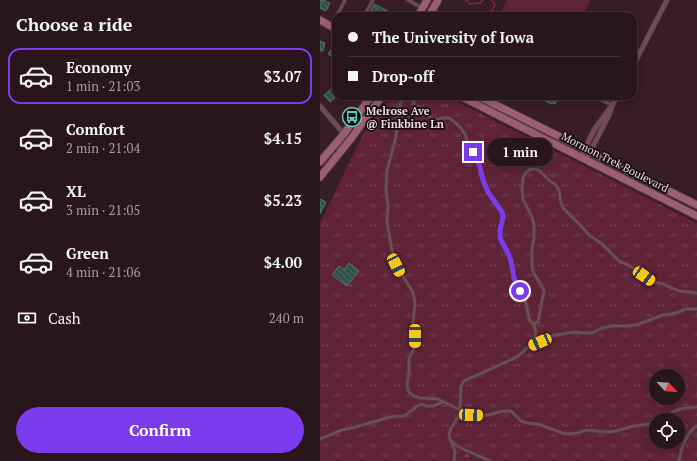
<!DOCTYPE html>
<meta charset="utf-8">
<style>
body{margin:0;font-family:"PT Serif",serif;background:#352328;color:#f1f3f6;height:100vh;display:flex;flex-direction:column;font-size:15px;white-space:nowrap}
*{box-sizing:border-box;margin:0}
p{font-size:13px;color:#a59fa3}
.icon{flex:none;width:22px;height:22px;fill:none;stroke:currentColor;stroke-width:2;stroke-linecap:round;stroke-linejoin:round}
.map{position:relative;flex:1;overflow:hidden}
.details{display:flex;flex-direction:column;background:#29161b;width:320px}
.details>*{flex:none}
.hud{position:absolute;left:12px;top:12px;width:305px;height:88px;border-radius:12px;box-shadow:0 2px 10px #0003,0 0 0 1px #45353a;display:grid;align-content:center;height:88px;padding:0 16px;background:#29161b}
.needle{width:26px;rotate:116deg}
.tools{position:absolute;left:329px;top:369px;display:grid;gap:8px}
.tools a{display:grid;place-items:center;width:36px;height:36px;border-radius:50%;background:#29161b;box-shadow:0 2px 10px #0003,0 0 0 1px #45353a;font-size:20px}
.end{position:absolute;width:18px;height:18px;margin:-9px;border:5px solid #7c3aed;background:#fff;box-shadow:0 0 0 2px #fff}
.from{border-radius:50%}
.bubble{position:absolute;height:28px;border-radius:14px;background:#29161b;box-shadow:0 2px 10px #0003,0 0 0 1px #45353a;font-size:13px;font-weight:700;line-height:28px;text-align:center}
.car{position:absolute;width:12px;height:24px;margin:-12px -6px;border-radius:5px;box-shadow:0 0 3px 1px #0007;background:linear-gradient(#f5c518 24%,#345 0 40%,#f5c518 0 76%,#345 0 86%,#f5c518 0)}
.hud b{display:flex;align-items:center;gap:14px;height:38px;font-size:15px}
.hud b+b{border-top:1px solid #45353a}
.hud i{width:10px;height:10px;background:#f1f3f6}
ul{padding:0;list-style:none}
li{display:flex;align-items:center;gap:12px;height:56px;margin:0 8px 6px;padding:0 8px;border:2px solid transparent;border-radius:12px}
li div{flex:1}
li b{display:block;font-size:15px}
li em{font-style:normal;font-weight:700}
li.on{border-color:#7c3aed}
li>.icon{width:36px;height:36px;stroke-width:1.5}
h2{padding:0 16px;font-size:18px;line-height:48px}
.pay{display:flex;align-items:center;gap:10px;height:44px;padding:0 16px;font-size:15px}
.pay p{margin-inline-start:auto}
.action{display:flex;gap:8px;margin-top:auto;padding:8px 16px}
.action a{flex:1;height:46px;border-radius:24px;background:#7c3aed;color:#fff;font-size:16px;font-weight:700;line-height:46px;text-align:center}
main{display:flex;flex:1;min-height:0}
.map>svg:first-child{display:block}
.grass{fill:url(#grass-tufts);fill-rule:evenodd}
.forest{fill:url(#forest-firs)}
.garden{fill:#5f2237}
.lines{fill:none;stroke-linecap:round;stroke-linejoin:round}
.stream{stroke:#7d2948;stroke-width:1.5}
.building{fill:url(#building-back-hatch);stroke:#50746c}
.service-casing{stroke:#51383e;stroke-width:4.5}
.minor-casing{stroke:#51383e;stroke-width:6}
.secondary-casing{stroke:#51383e;stroke-width:9}
.service{stroke:#714b56;stroke-width:2.5}
.minor{stroke:#714b56;stroke-width:4.5}
.secondary{stroke:#9b5f71;stroke-width:7}
.route{stroke:#7c3aed;stroke-width:5}
.labels{text-anchor:middle;stroke-width:3.5;stroke-linejoin:round;paint-order:stroke}
.poi-label{font-size:11px;font-weight:bold;fill:#eedbe0;stroke:#160b0e;text-anchor:start}
.street-label{font-size:11px;fill:#eedbe0;stroke:#160b0e}
</style>
<main>
<section class="details">
<h2>Choose a ride</h2>
<ul>
<li class="on"><svg class="icon" aria-label="car" viewBox="0 0 24 24"><path d="M5 17H2v-5l4-1 3-4h7l3 4 3 1v5h-3M9 17h6M6 11h13"/><circle cx="7" cy="17" r="2"/><circle cx="17" cy="17" r="2"/></svg><div><b>Economy</b><p>1 min · 21:03</p></div><em>$3.07</em></li>
<li><svg class="icon" aria-label="car" viewBox="0 0 24 24"><path d="M5 17H2v-5l4-1 3-4h7l3 4 3 1v5h-3M9 17h6M6 11h13"/><circle cx="7" cy="17" r="2"/><circle cx="17" cy="17" r="2"/></svg><div><b>Comfort</b><p>2 min · 21:04</p></div><em>$4.15</em></li>
<li><svg class="icon" aria-label="car" viewBox="0 0 24 24"><path d="M5 17H2v-5l4-1 3-4h7l3 4 3 1v5h-3M9 17h6M6 11h13"/><circle cx="7" cy="17" r="2"/><circle cx="17" cy="17" r="2"/></svg><div><b>XL</b><p>3 min · 21:05</p></div><em>$5.23</em></li>
<li><svg class="icon" aria-label="car" viewBox="0 0 24 24"><path d="M5 17H2v-5l4-1 3-4h7l3 4 3 1v5h-3M9 17h6M6 11h13"/><circle cx="7" cy="17" r="2"/><circle cx="17" cy="17" r="2"/></svg><div><b>Green</b><p>4 min · 21:06</p></div><em>$4.00</em></li>
</ul>
<div class="pay"><svg class="icon" aria-label="cash" viewBox="0 0 24 24"><path d="M3 7h18v10H3z"/><circle cx="12" cy="12" r="2"/></svg>Cash<p>240 m</p></div>
<div class="action"><a>Confirm</a></div>
</section>
<div class="map">
<svg width="377" height="461" viewBox="0 0 377 461">
<defs>
<pattern id="grass-tufts" width="24" height="20" patternUnits="userSpaceOnUse"><rect width="24" height="20" fill="#5f2237"/><path d="M3 7l-1-3M5 7V3M7 7l1-3M15 17l-1-3M17 17v-4M19 17l1-3" fill="none" stroke="#764254"/></pattern>
<pattern id="forest-firs" width="22" height="20" patternUnits="userSpaceOnUse"><rect width="22" height="20" fill="#5f2237"/><path d="M5 1l3.5 6h-7zM16 11l3.5 6h-7z" fill="#764254"/></pattern>
<pattern id="building-back-hatch" width="6" height="6" patternUnits="userSpaceOnUse"><rect width="6" height="6" fill="#30524c"/><path d="M-1 5l2 2M0 0l6 6M5-1l2 2" fill="none" stroke="#4e6a66"/></pattern>
</defs>
<rect width="100%" height="100%" fill="#371d24"/>
<!-- grass -->
<path class="grass" d="M73,96H126L377,223V461H0V223L43,134L57,115L68,102ZM336,376H358V398H336ZM336,420H358V442H336Z"/>
<!-- forest -->
<path class="forest" d="M122,439C129,441 146,451 149,456L146,461H133L134,457L128,451L122,449L120,443Z"/>
<!-- garden -->
<path class="garden" d="M187,0H271L262,16H178Z"/>
<g class="lines">
<!-- stream -->
<path class="stream" d="M146,0L150,4L160,3L163,0
M167,16L173,9L175,5L172,0"/>
</g>
<!-- building -->
<path class="building" d="M0,0H3L10,3L6,11L0,8Z
M54,4L68,11L67,13L72,16H48Z
M0,41L5,43L3,51H0Z
M14,46L16,48V59L8,54Z
M16,85V97L10,102L4,95Z
M216,96H239L235,104L232,103L231,104Z
M0,199L6,202L0,214Z
M29,263L39,271L27,286L12,275L19,266L24,270Z"/>
<g class="lines">
<!-- service casing -->
<g class="service-casing">
<path id="service" d="M88,0L102,8
M18,14L21,16
M17,16L25,0
M44,16L53,0
M12,26L16,17
M82,96L79,110L76,137L67,170L66,191L68,206L67,222L73,255L80,272L93,292L94,297L95,304L93,322L95,336V347L89,358V372L87,384L88,390L90,393L94,396L100,398L118,399L138,409L140,411C139,419 132,424 130,431C125,443 144,449 152,453C158,456 164,458 170,461
M95,96L93,104L111,118L115,120L123,118H130L140,127L145,134L148,144L159,164L165,186L171,197L182,212L183,217L181,230L180,238L191,261L194,278L206,303L209,319L211,322L214,325L215,329L216,334L210,347
M273,96L292,105
M211,322L213,324L218,322L224,291L220,283L214,274L212,267V247L214,239V224L211,215L203,199L202,188L203,178L205,174L209,170L213,169L219,170L229,180L236,185L239,190L241,203L243,208L262,227L269,235L282,244L299,261L310,266L331,281L343,284L359,291L377,293
M140,411L141,386L144,381L197,357L207,348L228,340L232,336L236,335L255,332L265,333H272L282,328L292,326H307L316,325L343,315L352,314L359,312L366,309H377
M140,413L144,414L160,416L169,415L182,411H191L201,421L207,423L218,424L245,434L258,433L266,430L287,432L296,431L313,426L331,424L336,421
M337,420C353,412 359,407 377,407
M0,439L22,430L36,427L70,417L84,416L99,405L102,404L106,406H113L123,402
M131,442L135,451L134,461
M359,461C361,449 366,433 377,426"/>
</g>
<!-- minor casing -->
<g class="minor-casing">
<path id="minor" d="M313,66L347,0
M0,106L25,135
M261,157L274,130L290,108
M266,160L289,115L292,106L297,96"/>
</g>
<!-- secondary casing -->
<g class="secondary-casing">
<path id="secondary" d="M98,16L107,0
M109,16L118,0
M0,20L16,29
M140,96L377,216
M158,96L377,205
M0,162L24,134L51,96
M0,177L30,140L62,96"/>
</g>
<!-- service -->
<use href="#service" class="service"/>
<!-- minor -->
<use href="#minor" class="minor"/>
<!-- secondary -->
<use href="#secondary" class="secondary"/>
</g>
<g class="lines">
<!-- route -->
<path class="route" d="M153,152L159,164L163,180L168,192L182,212L183,217L180,230V238L189,255L191,261L194,278L200,291"/>
</g>
<!-- icons -->
<defs>
<g id="bus-ring" transform="scale(1)"><circle r="9.5" fill="#160b0e" stroke="#5ccebb" stroke-width="1.5"/><path d="M-5-6H5V4H4V6H2V4H-2V6H-4V4H-5ZM-3.5-4V0h7V-4ZM-3.5 1.2v1.5H-2V1.2ZM2 1.2v1.5H3.5V1.2Z" fill="#5ccebb"/></g>
</defs>
<g fill-rule="evenodd">
<use href="#bus-ring" x="32" y="117"/>
</g>
<g class="labels">
<!-- poi labels -->
<g class="poi-label">
<text x="46" y="115">Melrose Ave<tspan x="46" dy="13">@ Finkbine Ln</tspan></text>
</g>
<!-- street labels -->
<g class="street-label">
<text transform="translate(295 162) rotate(27)" y="4">Mormon Trek Boulevard</text>
</g>
</g>
</svg>
<div class="tools">
<a><svg class="needle" viewBox="-14 -14 28 28"><path d="M0-13l5 13h-10z" fill="#e53935"/><path d="M0 13l5-13h-10z" fill="#a59fa3"/></svg></a>
<a><svg class="icon" aria-label="locate" viewBox="0 0 24 24"><circle cx="12" cy="12" r="6"/><path d="M12 2v4M12 18v4M2 12h4M18 12h4"/></svg></a>
</div>
<i class="end from" style="left:200px;top:291px"></i>
<i class="end" style="left:153px;top:152px"></i>
<div class="bubble" style="left:167px;top:138px;width:66px">1 min</div>
<i class="car" style="left:76px;top:265px;rotate:154deg"></i>
<i class="car" style="left:324px;top:276px;rotate:125deg"></i>
<i class="car" style="left:95px;top:336px;rotate:180deg"></i>
<i class="car" style="left:220px;top:342px;rotate:246deg"></i>
<i class="car" style="left:151px;top:415px;rotate:93deg"></i>
<div class="hud">
<b><i class="from"></i>The University of Iowa</b>
<b><i></i>Drop-off</b>
</div>
</div>
</main>
